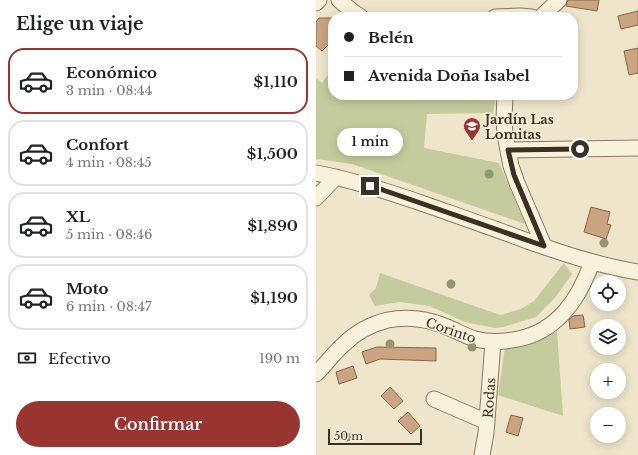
<!DOCTYPE html>
<html lang="es">
<meta charset="utf-8">
<style>
body{margin:0;font-family:"Libre Baskerville",serif;background:#f2f2f2;color:#202124;height:100vh;display:flex;flex-direction:column;font-size:15px;white-space:nowrap}
*{box-sizing:border-box;margin:0}
p{font-size:13px;color:#757577}
.icon{flex:none;width:22px;height:22px;fill:none;stroke:currentColor;stroke-width:2;stroke-linecap:round;stroke-linejoin:round}
.map{position:relative;flex:1;overflow:hidden}
.side{display:flex;flex-direction:column;background:#fff;width:316px}
.side>*{flex:none}
.top-card{position:absolute;left:12px;top:12px;width:250px;height:88px;border-radius:16px;box-shadow:0 2px 10px #0003;display:grid;align-content:center;height:88px;padding:0 16px;background:#fff}
.tools{position:absolute;left:274px;top:275px;display:grid;gap:8px}
.tools a{display:grid;place-items:center;width:36px;height:36px;border-radius:50%;background:#fff;box-shadow:0 2px 10px #0003;font-size:20px}
.scale{position:absolute;left:12px;bottom:10px;width:94px;box-sizing:border-box;padding-left:4px;border:2px solid #3b3021;border-top:0;font-size:11px;line-height:14px;white-space:nowrap;color:#3b3021;-webkit-text-stroke:3px #f5efda;paint-order:stroke}
.end{position:absolute;width:18px;height:18px;margin:-9px;border:5px solid #3b3021;background:#fff;box-shadow:0 0 0 2px #fff}
.from{border-radius:50%}
.bubble{position:absolute;height:28px;border-radius:14px;background:#fff;box-shadow:0 2px 10px #0003;font-size:13px;font-weight:600;line-height:28px;text-align:center}
.top-card b{display:flex;align-items:center;gap:14px;height:38px;font-size:15px}
.top-card b+b{border-top:1px solid #e0e0e0}
.top-card i{width:10px;height:10px;background:#202124}
ul{padding:0;list-style:none}
li{display:flex;align-items:center;gap:12px;height:66px;margin:0 8px 6px;padding:0 8px;border:2px solid #e0e0e0;border-radius:16px}
li div{flex:1}
li b{display:block;font-size:15px}
li em{font-style:normal;font-weight:600}
li.active{border-color:#983530}
li>.icon{width:36px;height:36px;stroke-width:1.5}
h2{padding:0 16px;font-size:18px;line-height:48px}
.pay{display:flex;align-items:center;gap:10px;height:44px;padding:0 16px;font-size:15px}
.pay p{margin-inline-start:auto}
.action{display:flex;gap:8px;margin-top:auto;padding:8px 16px}
.action a{flex:1;height:46px;border-radius:24px;background:#983530;color:#fff;font-size:16px;font-weight:600;line-height:46px;text-align:center}
main{display:flex;flex:1;min-height:0}
.map>svg:first-child{display:block}
.green{fill:#c4cc9e}
.building{fill:#cba481;stroke:#896445}
.lines{fill:none;stroke-linecap:round;stroke-linejoin:round}
.minor-casing{stroke:#8a785e;stroke-width:17}
.minor{stroke:#f8f2dd;stroke-width:15}
.tree{fill:#939771}
.route{stroke:#3b3021;stroke-width:5}
.labels{text-anchor:middle;stroke-width:3;stroke-linejoin:round;paint-order:stroke}
.poi-label{font-size:13px;font-weight:bold;fill:#3b3021;stroke:#f5efda;text-anchor:start}
.street-label{font-size:13px;fill:#3b3021;stroke:#f5efda}
</style>
<main>
<section class="side">
<h2>Elige un viaje</h2>
<ul>
<li class="active"><svg class="icon" aria-label="car" viewBox="0 0 24 24"><path d="M5 17H2v-5l4-1 3-4h7l3 4 3 1v5h-3M9 17h6M6 11h13"/><circle cx="7" cy="17" r="2"/><circle cx="17" cy="17" r="2"/></svg><div><b>Económico</b><p>3 min · 08:44</p></div><em>$1,110</em></li>
<li><svg class="icon" aria-label="car" viewBox="0 0 24 24"><path d="M5 17H2v-5l4-1 3-4h7l3 4 3 1v5h-3M9 17h6M6 11h13"/><circle cx="7" cy="17" r="2"/><circle cx="17" cy="17" r="2"/></svg><div><b>Confort</b><p>4 min · 08:45</p></div><em>$1,500</em></li>
<li><svg class="icon" aria-label="car" viewBox="0 0 24 24"><path d="M5 17H2v-5l4-1 3-4h7l3 4 3 1v5h-3M9 17h6M6 11h13"/><circle cx="7" cy="17" r="2"/><circle cx="17" cy="17" r="2"/></svg><div><b>XL</b><p>5 min · 08:46</p></div><em>$1,890</em></li>
<li><svg class="icon" aria-label="car" viewBox="0 0 24 24"><path d="M5 17H2v-5l4-1 3-4h7l3 4 3 1v5h-3M9 17h6M6 11h13"/><circle cx="7" cy="17" r="2"/><circle cx="17" cy="17" r="2"/></svg><div><b>Moto</b><p>6 min · 08:47</p></div><em>$1,190</em></li>
</ul>
<div class="pay"><svg class="icon" aria-label="cash" viewBox="0 0 24 24"><path d="M3 7h18v10H3z"/><circle cx="12" cy="12" r="2"/></svg>Efectivo<p>190 m</p></div>
<div class="action"><a>Confirmar</a></div>
</section>
<div class="map">
<svg width="322" height="455" viewBox="0 0 322 455">
<rect width="100%" height="100%" fill="#eee5ca"/>
<!-- green -->
<path class="green" d="M17,67V95H180L177,113L111,114L108,148L183,163L209,224L36,164L0,159V78L6,83Z
M248,263L256,274L238,299L220,317L187,327L179,328L149,322L113,306L84,302L59,306L53,295L60,288L64,273L184,315L205,309L218,301Z
M241,331L247,416L182,395L189,347H203L225,339Z"/>
<!-- building -->
<path class="building" d="M252,0H283L281,11L250,6Z
M322,11V25L305,29L302,16Z
M3,18H17V49L12,45L6,51L0,46V22Z
M322,48V73L313,75L308,51Z
M275,207L294,212L291,224L295,225L290,239L268,232Z
M267,315L269,327L254,329L253,320L257,316Z
M61,347L120,348V361L64,359L50,364L46,352Z
M37,366L41,378L23,384L20,372Z
M74,387L87,401L78,409L65,396Z
M92,412L104,426L95,434L82,421Z
M195,415L207,418L202,436L190,432Z"/>
<g class="lines">
<!-- minor casing -->
<g class="minor-casing">
<path id="minor" d="M23,0L36,11L45,17
M0,3L3,0
M179,17L204,16L216,17
M225,17L243,0
M189,95L188,120L189,135L195,166L201,183L228,246
M192,150L322,148
M0,173C38,180 74,192 111,205C145,217 180,229 214,242C249,254 285,266 322,272
M0,198L20,177
M0,374C9,365 17,354 27,345C39,333 55,324 72,320C91,316 113,319 131,327C141,331 149,336 159,339C174,343 187,342 202,339C242,331 263,299 276,262
M118,399L171,422
M166,455L170,433L177,342"/>
</g>
<!-- minor -->
<use href="#minor" class="minor"/>
</g>
<!-- trees -->
<g class="tree">
<circle cx="173" cy="174" r="4.5"/>
<circle cx="288" cy="243" r="4.5"/>
<circle cx="135" cy="284" r="4.5"/>
<circle cx="74" cy="344" r="4.5"/>
<circle cx="156" cy="347" r="4.5"/>
<circle cx="31" cy="437" r="4.5"/>
</g>
<g class="lines">
<!-- route -->
<path class="route" d="M54,186L67,190L228,246L198,175L192,150L264,149"/>
</g>
<!-- icons -->
<defs>
<g id="school-pin" transform="scale(0.9)"><path d="M0 17L-7.5 6A9.5 9.5 0 1 1 7.5 6Z" fill="#983530" stroke="#f5efda"/><path d="M0-5L7-2L0 1L-7-2ZM-4 1L0 2.5L4 1V4Q0 6-4 4Z" fill="#fff"/></g>
</defs>
<g fill-rule="evenodd">
<use href="#school-pin" x="156" y="126"/>
</g>
<g class="labels">
<!-- poi labels -->
<g class="poi-label">
<text x="169" y="124">Jardín Las<tspan x="169" dy="15">Lomitas</tspan></text>
</g>
<!-- street labels -->
<g class="street-label">
<text transform="translate(135 330) rotate(19)" y="5">Corinto</text>
<text transform="translate(173 398) rotate(-86)" y="5">Rodas</text>
</g>
</g>
</svg>
<div class="tools">
<a><svg class="icon" aria-label="locate" viewBox="0 0 24 24"><circle cx="12" cy="12" r="6"/><path d="M12 2v4M12 18v4M2 12h4M18 12h4"/></svg></a>
<a><svg class="icon" aria-label="layers" viewBox="0 0 24 24"><path d="M12 4l9 5-9 5-9-5zM3 14l9 5 9-5"/></svg></a>
<a>+</a>
<a>−</a>
</div>
<div class="scale">50 m</div>
<i class="end from" style="left:264px;top:149px"></i>
<i class="end" style="left:54px;top:186px"></i>
<div class="bubble" style="left:21px;top:128px;width:66px">1 min</div>
<div class="top-card">
<b><i class="from"></i>Belén</b>
<b><i></i>Avenida Doña Isabel</b>
</div>
</div>
</main>
